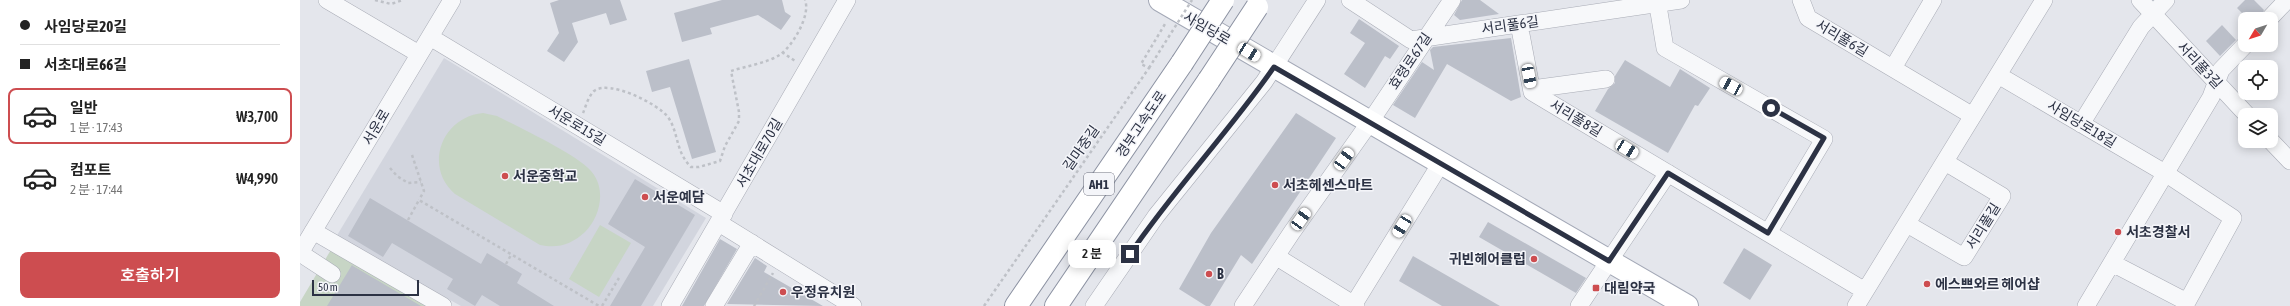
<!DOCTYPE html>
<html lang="ko">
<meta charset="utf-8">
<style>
body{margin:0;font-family:"Asap Condensed","Noto Sans KR",sans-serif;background:#f2f2f2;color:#222;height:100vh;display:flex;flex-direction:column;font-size:15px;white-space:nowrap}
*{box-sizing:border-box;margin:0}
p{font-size:13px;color:#767676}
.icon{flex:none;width:22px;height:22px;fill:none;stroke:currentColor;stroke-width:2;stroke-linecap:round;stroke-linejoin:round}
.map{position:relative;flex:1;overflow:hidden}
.drawer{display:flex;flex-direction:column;background:#fff;width:300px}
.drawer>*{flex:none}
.guide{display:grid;align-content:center;height:88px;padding:0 20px;background:#fff}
.needle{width:26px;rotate:231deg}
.buttons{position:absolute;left:1938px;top:12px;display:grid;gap:8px}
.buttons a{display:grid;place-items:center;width:40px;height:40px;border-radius:8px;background:#fff;box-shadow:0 2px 10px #0003;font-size:20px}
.scale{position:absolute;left:12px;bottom:10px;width:107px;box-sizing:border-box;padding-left:4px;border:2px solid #2c3244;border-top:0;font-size:11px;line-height:14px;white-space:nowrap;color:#2c3244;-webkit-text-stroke:3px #f4f5f9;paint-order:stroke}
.end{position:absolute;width:18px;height:18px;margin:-9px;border:5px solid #2c3244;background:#fff;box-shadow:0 0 0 2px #fff}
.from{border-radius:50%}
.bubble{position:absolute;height:28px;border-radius:8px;background:#fff;box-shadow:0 2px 10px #0003;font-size:13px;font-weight:600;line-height:28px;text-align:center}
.car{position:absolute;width:12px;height:24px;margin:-12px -6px;border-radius:5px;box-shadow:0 0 3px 1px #0007;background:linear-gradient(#fff 24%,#345 0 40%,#fff 0 76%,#345 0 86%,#fff 0)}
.guide b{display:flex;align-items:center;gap:14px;height:38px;font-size:15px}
.guide b+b{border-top:1px solid #e0e0e0}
.guide i{width:10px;height:10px;background:#222}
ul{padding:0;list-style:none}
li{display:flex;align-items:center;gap:12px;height:56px;margin:0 8px 6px;padding:0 12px;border:2px solid transparent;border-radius:8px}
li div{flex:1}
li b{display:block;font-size:15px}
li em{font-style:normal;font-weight:600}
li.current{border-color:#cd4d50}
li>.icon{width:36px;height:36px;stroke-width:1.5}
.primary-button{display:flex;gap:8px;margin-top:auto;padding:8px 20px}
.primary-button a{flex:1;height:46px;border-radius:8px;background:#cd4d50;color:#fff;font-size:16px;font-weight:600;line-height:46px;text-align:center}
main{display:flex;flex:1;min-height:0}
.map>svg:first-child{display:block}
.built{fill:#d2d5de}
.green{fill:#c7d5c5}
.building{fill:#bbbfc9}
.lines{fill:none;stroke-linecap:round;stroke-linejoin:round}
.minor-casing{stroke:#a9acb6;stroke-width:18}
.major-casing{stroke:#a4a9b7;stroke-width:24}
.highway-casing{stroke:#8c92a2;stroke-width:24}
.path{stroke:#bec1c7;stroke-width:2.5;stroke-dasharray:3 3;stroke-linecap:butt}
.minor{stroke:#f7f8fa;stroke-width:17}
.major{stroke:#fff;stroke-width:22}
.highway{stroke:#fff;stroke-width:22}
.highway-bridge-casing{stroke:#8c92a2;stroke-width:24;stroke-linecap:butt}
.path-bridge{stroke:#bec1c7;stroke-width:2.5;stroke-dasharray:3 3;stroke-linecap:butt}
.highway-bridge{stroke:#fff;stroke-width:22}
.route{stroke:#2c3244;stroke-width:5}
.poi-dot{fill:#cd4d50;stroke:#f4f5f9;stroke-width:1.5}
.labels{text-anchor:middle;stroke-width:3;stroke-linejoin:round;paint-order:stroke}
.shield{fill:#f4f5f9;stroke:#686c7a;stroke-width:1}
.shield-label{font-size:13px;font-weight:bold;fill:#2c3244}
.street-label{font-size:14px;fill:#2c3244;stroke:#f4f5f9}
.poi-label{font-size:14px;font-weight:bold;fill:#2c3244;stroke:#f4f5f9;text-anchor:start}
</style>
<main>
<section class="drawer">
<div class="guide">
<b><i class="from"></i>사임당로20길</b>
<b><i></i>서초대로66길</b>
</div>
<ul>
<li class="current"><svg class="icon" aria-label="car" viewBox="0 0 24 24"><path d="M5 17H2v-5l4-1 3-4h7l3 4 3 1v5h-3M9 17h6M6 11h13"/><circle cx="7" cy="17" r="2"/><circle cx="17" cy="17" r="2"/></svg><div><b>일반</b><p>1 분 · 17:43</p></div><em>₩3,700</em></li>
<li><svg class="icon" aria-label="car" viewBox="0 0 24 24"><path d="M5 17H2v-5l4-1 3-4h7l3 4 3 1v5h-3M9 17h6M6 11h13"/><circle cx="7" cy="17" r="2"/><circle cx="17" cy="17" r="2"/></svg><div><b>컴포트</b><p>2 분 · 17:44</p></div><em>₩4,990</em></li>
</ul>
<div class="primary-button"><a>호출하기</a></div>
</section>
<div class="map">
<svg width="1990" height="306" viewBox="0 0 1990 306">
<rect width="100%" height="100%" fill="#e4e6ec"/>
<!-- built -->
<path class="built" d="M144,58L406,218L353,306H161L36,237Z"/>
<!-- green -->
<path class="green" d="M183,113L197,116C220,128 276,154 291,171C307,189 300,217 285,232C272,244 258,249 240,245L155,194C123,166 142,117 183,113Z
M300,225L331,243L299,297L269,279Z
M32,248L129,306H0V302Z"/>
<!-- building -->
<path class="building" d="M259,0H320L327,20L310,25L306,13L272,23L278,42L264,62L247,51L259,33L250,3Z
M422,0H482L485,12L491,16L481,30L458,15L410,28L412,34L382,42L374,13Z
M1162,0H1180L1199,14L1160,20L1154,15Z
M1945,0H1954L1964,10L1959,19H1948L1937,8Z
M1059,19L1099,46L1090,59L1085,56L1065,88L1044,74L1065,43L1050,33Z
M1922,25L1936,40L1920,56L1906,41Z
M1211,38L1221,97L1211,101L1147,64L1115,118L1093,105L1122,62L1134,70L1130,50L1133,47Z
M389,59L416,152L392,159L370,87L352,92L346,71Z
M1325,60L1370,87L1380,69L1410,88L1398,106L1395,105L1368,153L1295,111L1308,89L1315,83V76Z
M996,113L1036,138L952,264L941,255L910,306H906L879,289L911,233Z
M335,179L395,215L341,306H310L345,247L308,224Z
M70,198L181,264L187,253L222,274L217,283L254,306H200L182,295L175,306L147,289L153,279L92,243L83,257L48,236Z
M1188,222L1286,278L1276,293L1179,237Z
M420,239L437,249L404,306H382Z
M1444,248L1472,265L1450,300L1423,283Z
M1113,256L1200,306H1142L1099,281Z
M455,258L467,266L464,272L523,306L427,304Z
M52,265L53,266L121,306H27Z"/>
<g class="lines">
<!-- minor casing -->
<g class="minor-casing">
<path id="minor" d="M27,0L119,54
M1050,0L1111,40L1381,0
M1357,0L1365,48L1524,139L1468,233
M1501,0L1508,18L1673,116
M1840,0L1947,115
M1969,19L1987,0
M1219,24L1232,92L1565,291
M130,37L424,214
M1593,68L1633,0
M1698,75L1865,173L1933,218L1887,302L1812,263
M1232,89L1306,79
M1781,124L1841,27L1866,0
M1971,141L1990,161
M419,223L553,306
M1607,224L1664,257L1702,196L1645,162
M13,231L143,306
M0,253L152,0
M0,253L32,274
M977,257L1056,306
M1054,304L1141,163
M370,306L547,0
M414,306L452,243
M794,306L856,216L964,82L1017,0
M943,306L992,232L1070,122L1152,0
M1279,306L1368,173
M1556,306L1744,0
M1786,306L1911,97L1921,70L1945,45"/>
</g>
<!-- major casing -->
<g class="major-casing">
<path id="major" d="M860,0L1387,306"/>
</g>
<!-- highway casing -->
<g class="highway-casing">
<path id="highway" d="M716,306L882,63
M756,306L909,80"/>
</g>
<!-- path -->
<path class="path" d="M75,0L91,4L103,0
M482,52L495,61
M283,113C286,106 288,97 294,91C309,79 358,104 368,117C379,133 375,151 391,167H399L420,161L425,146L439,121V112L431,71C446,66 468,63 481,54C493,45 511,15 505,0
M112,155L124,191L119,200
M90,168L97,176L108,183L121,182
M108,220L119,200L299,306
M206,264L211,255
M302,306L319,278
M454,306L473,273
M684,306L849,68L841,64L865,24"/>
<!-- minor -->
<use href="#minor" class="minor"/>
<!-- major -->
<use href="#major" class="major"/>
<!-- highway -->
<use href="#highway" class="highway"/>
<!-- highway-bridge casing -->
<g class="highway-bridge-casing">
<path id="highway-bridge" d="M882,63L923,0
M909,80L957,7"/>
</g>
<!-- path-bridge -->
<path class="path-bridge" d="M849,68L892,0"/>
<!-- highway-bridge -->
<use href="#highway-bridge" class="highway-bridge"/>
</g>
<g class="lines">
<!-- route -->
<path class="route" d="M830,254C874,189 929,132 974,67L1309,261L1368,173L1468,233L1524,138L1471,108"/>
</g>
<!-- markers -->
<g class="poi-dot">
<circle cx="205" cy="176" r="4"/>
<circle cx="975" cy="185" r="4"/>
<circle cx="345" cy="197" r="4"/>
<circle cx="1818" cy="232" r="4"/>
<circle cx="1234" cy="259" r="4"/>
<circle cx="909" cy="274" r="4"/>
<circle cx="1627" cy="284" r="4"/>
<rect x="1292" y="284" width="8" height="8" rx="2"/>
<circle cx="483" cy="292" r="4"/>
</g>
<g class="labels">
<!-- shield labels -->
<rect class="shield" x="784" y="173" width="30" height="22" rx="3"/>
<g class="shield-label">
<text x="799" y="189">AH1</text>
</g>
<!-- street labels -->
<g class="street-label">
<text transform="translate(1210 25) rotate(-8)" y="5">서리풀6길</text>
<text transform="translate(907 28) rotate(30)" y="5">사임당로</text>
<text transform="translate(1542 38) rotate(31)" y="5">서리풀6길</text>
<text transform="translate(1110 61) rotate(-56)" y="5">효령로67길</text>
<text transform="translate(1900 65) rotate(47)" y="5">서리풀3길</text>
<text transform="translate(1276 118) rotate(31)" y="5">서리풀8길</text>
<text transform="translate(841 124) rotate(-56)" y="5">경부고속도로</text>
<text transform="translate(1782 124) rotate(31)" y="5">사임당로18길</text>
<text transform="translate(277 125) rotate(31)" y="5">서운로15길</text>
<text transform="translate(76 127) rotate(-59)" y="5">서운로</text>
<text transform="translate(781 148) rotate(-55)" y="5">길마중길</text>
<text transform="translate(459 153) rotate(-60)" y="5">서초대로70길</text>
<text transform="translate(1683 226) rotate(-58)" y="5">서리풀길</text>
</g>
<!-- poi labels -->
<g class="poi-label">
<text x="213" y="181">서운중학교</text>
<text x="983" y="190">서초헤센스마트</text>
<text x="353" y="202">서운예담</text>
<text x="1826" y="237">서초경찰서</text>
<text x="1226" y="264" text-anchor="end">귀빈헤어클럽</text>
<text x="917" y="279">B</text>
<text x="1635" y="289">에스쁘와르 헤어샵</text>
<text x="1304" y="293">대림약국</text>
<text x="491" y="297">우정유치원</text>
</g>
</g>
</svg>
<div class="buttons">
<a><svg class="needle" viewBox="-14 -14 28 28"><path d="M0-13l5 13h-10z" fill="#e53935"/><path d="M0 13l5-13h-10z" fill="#767676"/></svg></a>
<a><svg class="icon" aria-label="locate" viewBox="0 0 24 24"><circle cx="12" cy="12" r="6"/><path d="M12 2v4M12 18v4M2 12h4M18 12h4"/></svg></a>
<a><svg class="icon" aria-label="layers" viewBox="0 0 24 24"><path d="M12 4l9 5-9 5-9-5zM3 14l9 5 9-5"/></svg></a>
</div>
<div class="scale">50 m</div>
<i class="end from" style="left:1471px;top:108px"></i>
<i class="end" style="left:830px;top:254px"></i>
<div class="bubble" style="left:768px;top:240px;width:48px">2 분</div>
<i class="car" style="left:949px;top:52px;rotate:121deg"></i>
<i class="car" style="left:1229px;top:76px;rotate:169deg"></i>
<i class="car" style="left:1431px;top:86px;rotate:299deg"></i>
<i class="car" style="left:1327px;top:149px;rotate:121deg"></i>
<i class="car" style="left:1044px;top:159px;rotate:36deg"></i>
<i class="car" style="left:1001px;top:219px;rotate:36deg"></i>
<i class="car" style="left:1102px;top:226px;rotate:212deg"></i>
</div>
</main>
